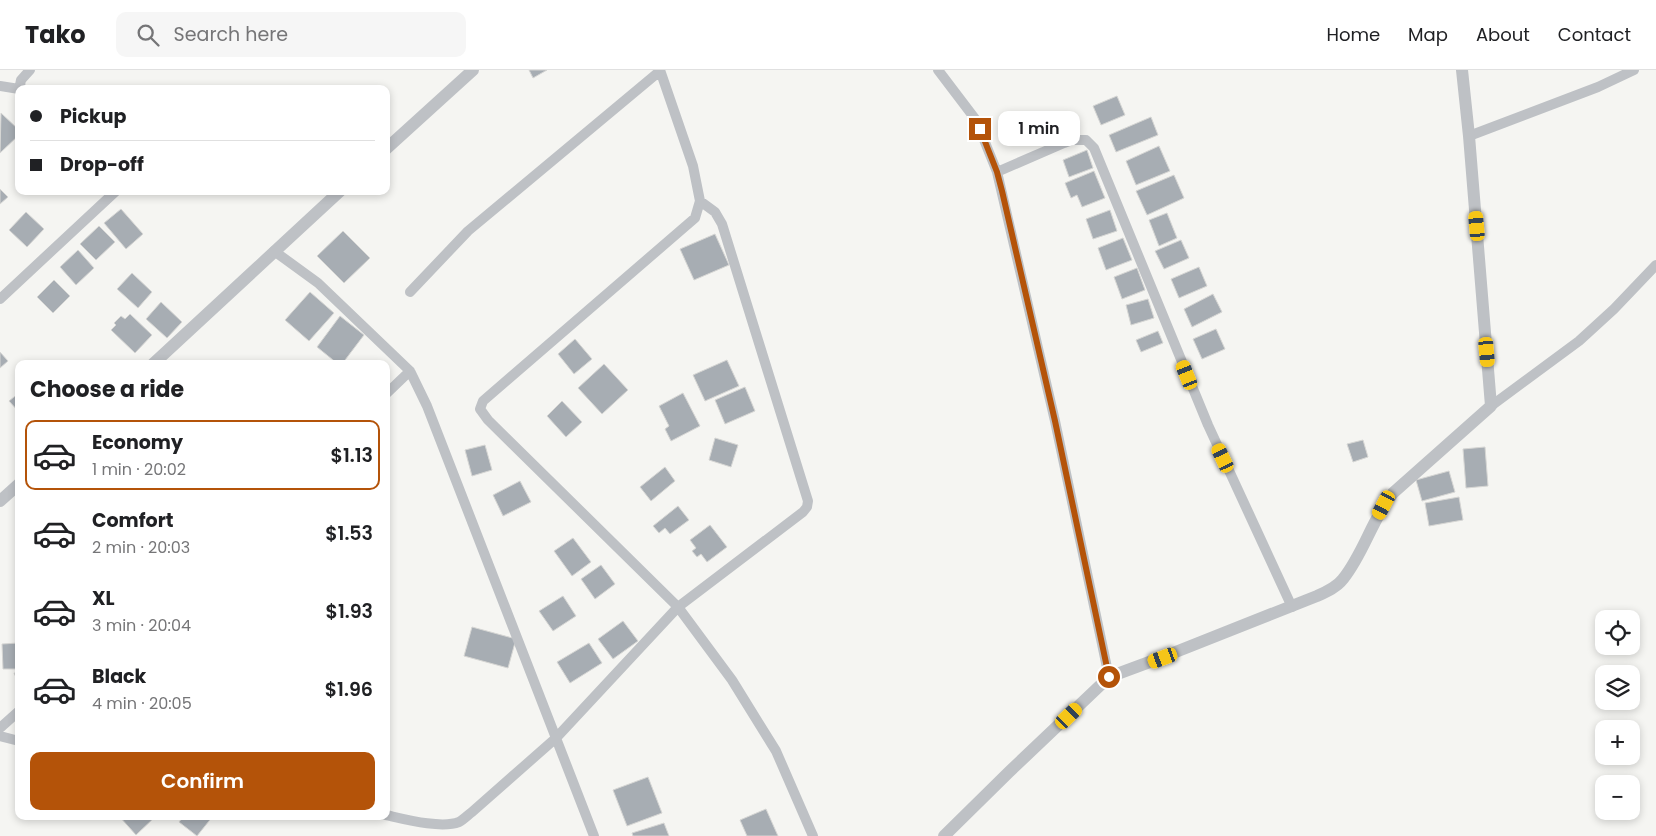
<!DOCTYPE html>
<meta charset="utf-8">
<style>
body{margin:0;font-family:Poppins,sans-serif;background:#f6f6f6;color:#202124;height:100vh;display:flex;flex-direction:column;font-size:19px;white-space:nowrap}
*{box-sizing:border-box;margin:0}
p{font-size:16px;color:#757577}
.icon{flex:none;width:28px;height:28px;fill:none;stroke:currentColor;stroke-width:2;stroke-linecap:round;stroke-linejoin:round}
.map{position:relative;flex:1;overflow:hidden}
.side{position:absolute;left:15px;top:290px;width:375px;height:460px;display:flex;flex-direction:column;background:#fff;border-radius:10px;box-shadow:0 2px 8px #0003}
.side>*{flex:none}
.top-card{position:absolute;left:15px;top:15px;width:375px;height:110px;border-radius:10px;box-shadow:0 2px 8px #0003;display:grid;align-content:center;height:110px;padding:0 15px;background:#fff}
.fabs{position:absolute;left:1595px;top:540px;display:grid;gap:10px}
.fabs a{display:grid;place-items:center;width:45px;height:45px;border-radius:10px;background:#fff;box-shadow:0 2px 8px #0003;font-size:25px}
.end{position:absolute;width:22px;height:22px;margin:-11px;border:6px solid #b45309;background:#fff;box-shadow:0 0 0 2px #fff}
.from{border-radius:50%}
.bubble{position:absolute;height:35px;border-radius:10px;background:#fff;box-shadow:0 2px 8px #0003;font-size:16px;font-weight:600;line-height:35px;text-align:center}
.car{position:absolute;width:15px;height:30px;margin:-15px -8px;border-radius:6px;box-shadow:0 0 4px 1px #0007;background:linear-gradient(#f5c518 24%,#345 0 40%,#f5c518 0 76%,#345 0 86%,#f5c518 0)}
.top-card b{display:flex;align-items:center;gap:18px;height:48px;font-size:19px}
.top-card b+b{border-top:1px solid #e0e0e0}
.top-card i{width:12px;height:12px;background:#202124}
ul{padding:0;list-style:none}
li{display:flex;align-items:center;gap:15px;height:70px;margin:0 10px 8px;padding:0 5px;border:2px solid transparent;border-radius:10px}
li div{flex:1}
li b{display:block;font-size:19px}
li em{font-style:normal;font-weight:600}
li.selected{border-color:#b45309}
li>.icon{width:45px;height:45px;stroke-width:1.5}
h2{padding:0 15px;font-size:22px;line-height:60px}
.primary-button{display:flex;gap:10px;margin-top:auto;padding:10px 15px}
.primary-button a{flex:1;height:58px;border-radius:10px;background:#b45309;color:#fff;font-size:20px;font-weight:600;line-height:58px;text-align:center}
header{display:flex;align-items:center;gap:30px;box-sizing:border-box;height:70px;padding:0 25px;background:#fff;border-bottom:1px solid #e0e0e0}
header strong{font-size:24px}
nav{display:flex;gap:28px;margin-inline-start:auto;font-size:18px}
.search{width:350px;height:45px;background:#f6f6f6;display:flex;align-items:center;gap:12px;box-sizing:border-box;padding:0 18px;border-radius:10px;color:#757577;font-size:19px}
.map>svg:first-child{display:block}
.building{fill:#a7adb3;stroke:#d6d6d4}
.lines{fill:none;stroke-linecap:round;stroke-linejoin:round}
.minor{stroke:#bec1c5;stroke-width:10}
.tertiary{stroke:#bec1c5;stroke-width:12}
.route{stroke:#b45309;stroke-width:6}
</style>
<header>
<strong>Tako</strong>
<div class="search"><svg class="icon" aria-label="search" viewBox="0 0 24 24"><circle cx="10" cy="10" r="6"/><path d="M15 15l6 6"/></svg>Search here</div>
<nav><a>Home</a><a>Map</a><a>About</a><a>Contact</a></nav>
</header>
<div class="map">
<svg width="1656" height="766" viewBox="0 0 1656 766">
<rect width="100%" height="100%" fill="#f5f5f2"/>
<!-- building -->
<path class="building" d="M529,0H547L533,8Z
M1117,26L1125,45L1101,55L1093,36Z
M1,43L19,60V65L0,83Z
M1151,47L1158,65L1116,82L1109,65Z
M1159,76L1170,101L1136,115L1126,91Z
M1087,80L1093,98L1069,107L1063,90Z
M1094,101L1105,128L1082,137L1077,125L1071,128L1065,113Z
M1174,105L1184,128L1147,145L1136,121Z
M0,119L8,127L0,134Z
M121,139L143,164L126,179L104,153Z
M1110,140L1117,161L1093,169L1086,149Z
M26,142L44,159L27,177L9,160Z
M1167,143L1177,168L1159,176L1149,150Z
M99,156L115,172L96,190L80,174Z
M343,161L370,188L344,213L317,186Z
M715,164L729,195L694,210L680,179Z
M1123,168L1132,190L1106,200L1098,178Z
M1181,170L1189,188L1164,199L1155,181Z
M78,180L94,198L76,215L60,197Z
M1199,197L1207,216L1179,228L1171,209Z
M1137,198L1145,220L1122,229L1114,207Z
M132,203L152,222L138,238L117,219Z
M54,210L70,226L53,243L37,227Z
M310,222L334,243L309,271L285,250Z
M1213,224L1222,242L1192,257L1184,239Z
M1148,229L1154,248L1131,255L1126,235Z
M161,232L182,252L167,268L146,249Z
M130,244L152,265L135,283L111,260L116,255L114,253L121,246L125,249Z
M340,246L364,265L342,294H338L317,277Z
M1216,259L1225,279L1202,289L1193,269Z
M1158,261L1163,273L1141,282L1136,270Z
M575,269L592,289L574,304L558,284Z
M0,282L8,291L0,298Z
M727,290L739,316L705,331L693,305Z
M604,294L628,320L602,344L578,318Z
M745,317L755,341L725,354L715,330Z
M19,323V342L9,331Z
M683,323L700,356L671,371L665,359L669,356L659,336Z
M562,331L582,352L566,367L547,346Z
M715,368L738,375L731,397L709,390Z
M1363,370L1368,387L1353,392L1347,374Z
M485,375L492,400L472,406L465,380Z
M1485,377L1488,416L1466,418L1463,379Z
M665,397L675,411L651,431L640,417Z
M1449,401L1455,422L1422,431L1416,410Z
M520,411L531,432L503,446L493,425Z
M1459,427L1463,450L1429,456L1425,433Z
M678,436L689,450L670,464L665,458L659,463L653,456Z
M710,455L727,477L707,492L701,484L697,487L692,481L696,478L690,470Z
M573,468L591,492L572,506L554,481Z
M601,495L615,514L595,529L581,509Z
M563,526L576,546L553,561L539,541Z
M623,551L638,571L613,589L598,569Z
M472,557L516,569L508,598L464,586Z
M19,573V599H3L2,574Z
M589,573L602,593L570,613L557,592Z
M14,603H19V614Z
M648,707L662,743L627,756L613,720Z
M766,739L778,766H747L740,750Z
M119,746H156L136,765Z
M184,746H213L197,766L179,752Z
M664,753L669,766H633L632,763Z"/>
<g class="lines">
<!-- minor -->
<path class="minor" d="M938,0L976,50L997,102L1055,351L1109,607
M0,16L19,19
M22,19L20,15L21,10L30,0
M1469,66L1598,17L1634,0
M997,102L1064,73L1072,70H1086L1094,78L1208,355L1292,537
M700,131L715,142L722,154L808,431L807,437L803,442L678,537L732,610L776,681L813,766
M274,181L318,213L410,301L427,336L594,766
M410,222L468,161L660,1
M0,229L116,121
M386,324L410,301
M1491,336L1579,271L1614,239L1656,195
M0,658L19,641
M0,666L19,671
M386,745C404,749 441,759 459,752C463,750 468,745 472,742L556,668L678,537L488,350L480,339L483,331L695,148L700,131L693,96L660,0"/>
<!-- tertiary -->
<path class="tertiary" d="M386,79L473,0
M153,294L340,121
M0,431L19,414
M944,766L1009,702L1109,607L1163,587L1317,526C1326,522 1337,517 1343,509C1364,483 1372,449 1393,423L1491,336L1469,66L1462,0"/>
</g>
<g class="lines">
<!-- route -->
<path class="route" d="M980,59L997,102L1002,121L1055,351L1109,607"/>
</g>
</svg>
<div class="fabs">
<a><svg class="icon" aria-label="locate" viewBox="0 0 24 24"><circle cx="12" cy="12" r="6"/><path d="M12 2v4M12 18v4M2 12h4M18 12h4"/></svg></a>
<a><svg class="icon" aria-label="layers" viewBox="0 0 24 24"><path d="M12 4l9 5-9 5-9-5zM3 14l9 5 9-5"/></svg></a>
<a>+</a>
<a>−</a>
</div>
<i class="end from" style="left:1109px;top:607px"></i>
<i class="end" style="left:980px;top:59px"></i>
<div class="bubble" style="left:998px;top:41px;width:82px">1 min</div>
<i class="car" style="left:1477px;top:156px;rotate:355deg"></i>
<i class="car" style="left:1487px;top:282px;rotate:175deg"></i>
<i class="car" style="left:1187px;top:305px;rotate:338deg"></i>
<i class="car" style="left:1223px;top:388px;rotate:335deg"></i>
<i class="car" style="left:1384px;top:435px;rotate:208deg"></i>
<i class="car" style="left:1163px;top:588px;rotate:250deg"></i>
<i class="car" style="left:1069px;top:646px;rotate:46deg"></i>
<div class="top-card">
<b><i class="from"></i>Pickup</b>
<b><i></i>Drop-off</b>
</div>
<section class="side">
<h2>Choose a ride</h2>
<ul>
<li class="selected"><svg class="icon" aria-label="car" viewBox="0 0 24 24"><path d="M5 17H2v-5l4-1 3-4h7l3 4 3 1v5h-3M9 17h6M6 11h13"/><circle cx="7" cy="17" r="2"/><circle cx="17" cy="17" r="2"/></svg><div><b>Economy</b><p>1 min · 20:02</p></div><em>$1.13</em></li>
<li><svg class="icon" aria-label="car" viewBox="0 0 24 24"><path d="M5 17H2v-5l4-1 3-4h7l3 4 3 1v5h-3M9 17h6M6 11h13"/><circle cx="7" cy="17" r="2"/><circle cx="17" cy="17" r="2"/></svg><div><b>Comfort</b><p>2 min · 20:03</p></div><em>$1.53</em></li>
<li><svg class="icon" aria-label="car" viewBox="0 0 24 24"><path d="M5 17H2v-5l4-1 3-4h7l3 4 3 1v5h-3M9 17h6M6 11h13"/><circle cx="7" cy="17" r="2"/><circle cx="17" cy="17" r="2"/></svg><div><b>XL</b><p>3 min · 20:04</p></div><em>$1.93</em></li>
<li><svg class="icon" aria-label="car" viewBox="0 0 24 24"><path d="M5 17H2v-5l4-1 3-4h7l3 4 3 1v5h-3M9 17h6M6 11h13"/><circle cx="7" cy="17" r="2"/><circle cx="17" cy="17" r="2"/></svg><div><b>Black</b><p>4 min · 20:05</p></div><em>$1.96</em></li>
</ul>
<div class="primary-button"><a>Confirm</a></div>
</section>
</div>
